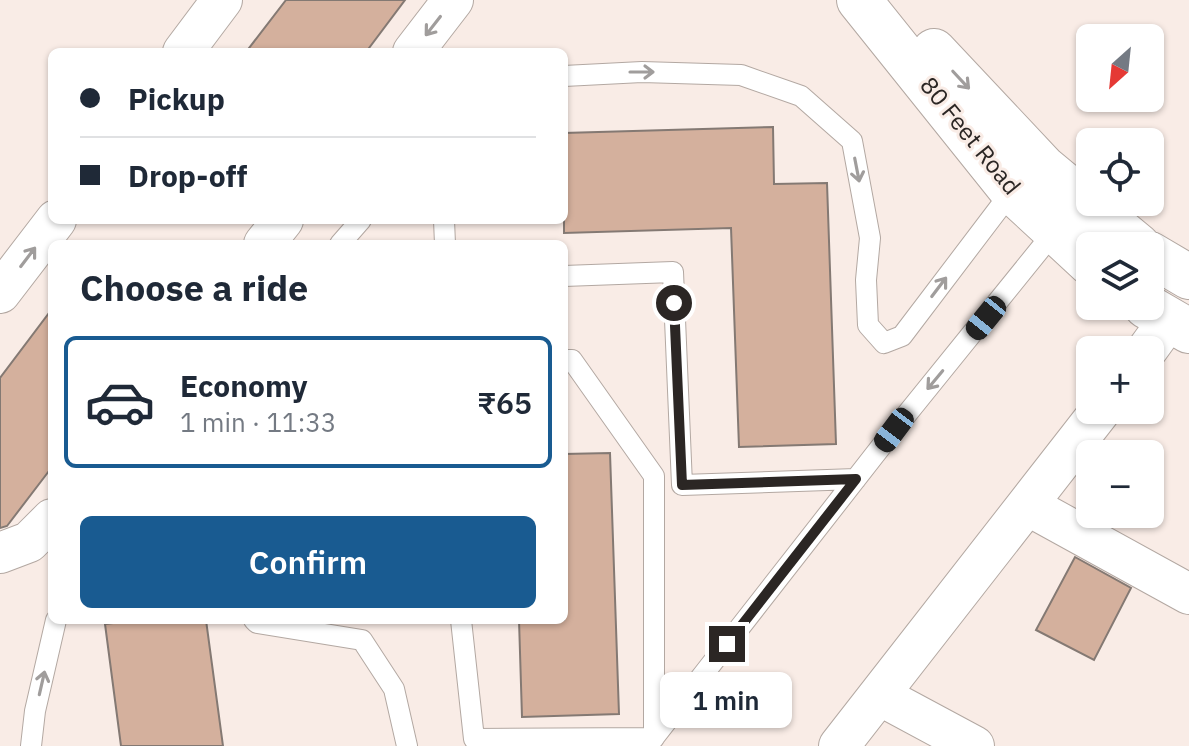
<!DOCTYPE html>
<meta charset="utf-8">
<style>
body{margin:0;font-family:"IBM Plex Sans",sans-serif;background:#f2f2f3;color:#1f2937;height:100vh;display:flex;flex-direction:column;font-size:30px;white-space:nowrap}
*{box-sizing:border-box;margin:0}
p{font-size:26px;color:#747a83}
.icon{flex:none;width:44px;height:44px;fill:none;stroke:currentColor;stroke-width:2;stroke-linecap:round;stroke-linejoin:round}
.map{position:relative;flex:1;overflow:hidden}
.sheet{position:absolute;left:48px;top:240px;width:520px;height:384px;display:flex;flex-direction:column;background:#fff;border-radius:12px;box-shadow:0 2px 6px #0004}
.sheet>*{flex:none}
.top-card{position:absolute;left:48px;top:48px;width:520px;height:176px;border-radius:12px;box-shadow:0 2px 6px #0004;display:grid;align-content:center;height:176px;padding:0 32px;background:#fff}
.needle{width:52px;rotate:207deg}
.tools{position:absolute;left:1076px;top:24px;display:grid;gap:16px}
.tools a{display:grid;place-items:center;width:88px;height:88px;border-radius:12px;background:#fff;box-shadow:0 2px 6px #0004;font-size:40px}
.end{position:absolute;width:36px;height:36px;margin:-18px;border:10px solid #2b2624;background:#fff;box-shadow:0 0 0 4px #fff}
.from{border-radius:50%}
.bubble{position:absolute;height:56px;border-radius:12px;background:#fff;box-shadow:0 2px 6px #0004;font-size:26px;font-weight:600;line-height:56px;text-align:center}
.car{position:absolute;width:24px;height:48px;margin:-24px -12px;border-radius:10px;box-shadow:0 0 6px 2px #0007;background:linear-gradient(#222 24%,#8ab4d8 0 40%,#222 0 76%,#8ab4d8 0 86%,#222 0)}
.top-card b{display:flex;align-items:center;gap:28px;height:76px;font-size:30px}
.top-card b+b{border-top:2px solid #e0e1e3}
.top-card i{width:20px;height:20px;background:#1f2937}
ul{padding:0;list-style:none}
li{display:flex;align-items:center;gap:24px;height:132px;margin:0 16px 12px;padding:0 16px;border:4px solid #e0e1e3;border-radius:12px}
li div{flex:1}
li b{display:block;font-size:30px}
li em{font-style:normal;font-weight:600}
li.selected{border-color:#195b91}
li>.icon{width:72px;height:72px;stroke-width:1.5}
h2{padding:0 32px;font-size:36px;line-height:96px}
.button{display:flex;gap:16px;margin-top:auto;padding:16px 32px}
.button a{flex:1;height:92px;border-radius:12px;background:#195b91;color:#fff;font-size:32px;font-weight:600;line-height:92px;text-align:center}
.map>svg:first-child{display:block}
.building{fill:#d4b09d;stroke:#847973;stroke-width:2}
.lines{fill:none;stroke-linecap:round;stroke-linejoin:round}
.service-casing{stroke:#b3a8a2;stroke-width:22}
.minor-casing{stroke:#b3a8a2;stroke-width:42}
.secondary-casing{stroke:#b3a8a2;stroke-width:46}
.service{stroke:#fff;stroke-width:20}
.minor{stroke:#fff;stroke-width:40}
.secondary{stroke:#fff;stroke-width:44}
.oneway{stroke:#a09d9c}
.route{stroke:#2b2624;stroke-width:10}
.labels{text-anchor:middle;stroke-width:6;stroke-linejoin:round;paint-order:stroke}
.street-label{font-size:24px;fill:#2b2624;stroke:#f9ece6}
</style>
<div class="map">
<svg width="1189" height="746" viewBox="0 0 1189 746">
<rect width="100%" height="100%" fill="#f9ece6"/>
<!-- building -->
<path class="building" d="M286,0H405L366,52H246Z
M773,127L774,184L827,183L836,444L739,447L731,228L564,233V133Z
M52,309V467L7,526L0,528V378Z
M610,453L619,714L522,717L519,620H564V454Z
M1075,557L1131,588L1094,660L1036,630Z
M137,620H206L223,746H121L105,624Z"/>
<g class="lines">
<!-- service casing -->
<g class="service-casing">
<path id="service" d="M564,76L642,72L741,75L801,96L852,141L870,238L866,280L868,325L884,343L902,336L1012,191
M444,220L445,244
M340,244L361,220
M564,276L673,272L682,485L856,479
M254,620L257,623L362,640L394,689L407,746
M461,620L474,739L654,738V476L572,360H564
M652,740L894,430L1054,232
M31,746L35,711L56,620"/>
</g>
<!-- minor casing -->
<g class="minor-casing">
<path id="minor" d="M183,52L222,0
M413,52L453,0
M264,244L283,220
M0,293L56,220
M1147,350L1168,321
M1029,506L1189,594
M0,553L29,542L52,519
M879,695L974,746
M839,746L1101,410"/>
</g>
<!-- secondary casing -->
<g class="secondary-casing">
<path id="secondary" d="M859,0L1012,191L1090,263
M934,51L1044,168L1138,246
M1150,254L1189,277
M1146,306L1189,331"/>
</g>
<!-- service -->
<use href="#service" class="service"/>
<!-- minor -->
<use href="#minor" class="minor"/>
<!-- secondary -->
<use href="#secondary" class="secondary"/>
</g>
<!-- one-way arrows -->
<defs><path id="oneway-shaft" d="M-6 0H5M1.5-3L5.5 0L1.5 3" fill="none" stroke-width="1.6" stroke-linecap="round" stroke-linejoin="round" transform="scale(2)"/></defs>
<g class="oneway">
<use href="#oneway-shaft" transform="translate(433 26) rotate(128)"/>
<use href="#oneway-shaft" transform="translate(642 72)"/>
<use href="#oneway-shaft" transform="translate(961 80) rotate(47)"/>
<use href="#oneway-shaft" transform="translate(857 170) rotate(79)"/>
<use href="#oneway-shaft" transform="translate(28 257) rotate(-53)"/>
<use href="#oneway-shaft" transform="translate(939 287) rotate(-53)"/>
<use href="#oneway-shaft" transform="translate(935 380) rotate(130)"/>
<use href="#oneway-shaft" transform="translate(42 683) rotate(-77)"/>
</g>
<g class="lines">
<!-- route -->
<path class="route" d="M674,303L682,485L856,479L727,644"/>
</g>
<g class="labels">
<!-- street labels -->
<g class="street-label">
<text transform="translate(970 136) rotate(51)" y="8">80 Feet Road</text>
</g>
</g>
</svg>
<div class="tools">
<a><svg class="needle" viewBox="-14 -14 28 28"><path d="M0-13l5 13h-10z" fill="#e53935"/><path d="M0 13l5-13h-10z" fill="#747a83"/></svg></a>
<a><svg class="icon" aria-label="locate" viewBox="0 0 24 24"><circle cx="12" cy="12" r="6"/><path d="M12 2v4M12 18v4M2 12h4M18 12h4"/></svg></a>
<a><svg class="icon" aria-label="layers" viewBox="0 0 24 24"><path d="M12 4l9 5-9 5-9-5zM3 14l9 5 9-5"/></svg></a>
<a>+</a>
<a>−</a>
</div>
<i class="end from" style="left:674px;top:303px"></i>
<i class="end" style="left:727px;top:644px"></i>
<div class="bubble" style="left:660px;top:672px;width:132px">1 min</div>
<i class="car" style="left:986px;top:318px;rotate:219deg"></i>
<i class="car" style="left:894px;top:430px;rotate:217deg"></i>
<div class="top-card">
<b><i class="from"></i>Pickup</b>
<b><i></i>Drop-off</b>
</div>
<section class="sheet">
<h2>Choose a ride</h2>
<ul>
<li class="selected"><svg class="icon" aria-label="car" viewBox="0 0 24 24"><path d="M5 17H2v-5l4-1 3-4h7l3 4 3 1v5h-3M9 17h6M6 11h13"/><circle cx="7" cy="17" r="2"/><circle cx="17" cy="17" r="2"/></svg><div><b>Economy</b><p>1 min · 11:33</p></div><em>₹65</em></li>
</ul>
<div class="button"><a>Confirm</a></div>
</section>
</div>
